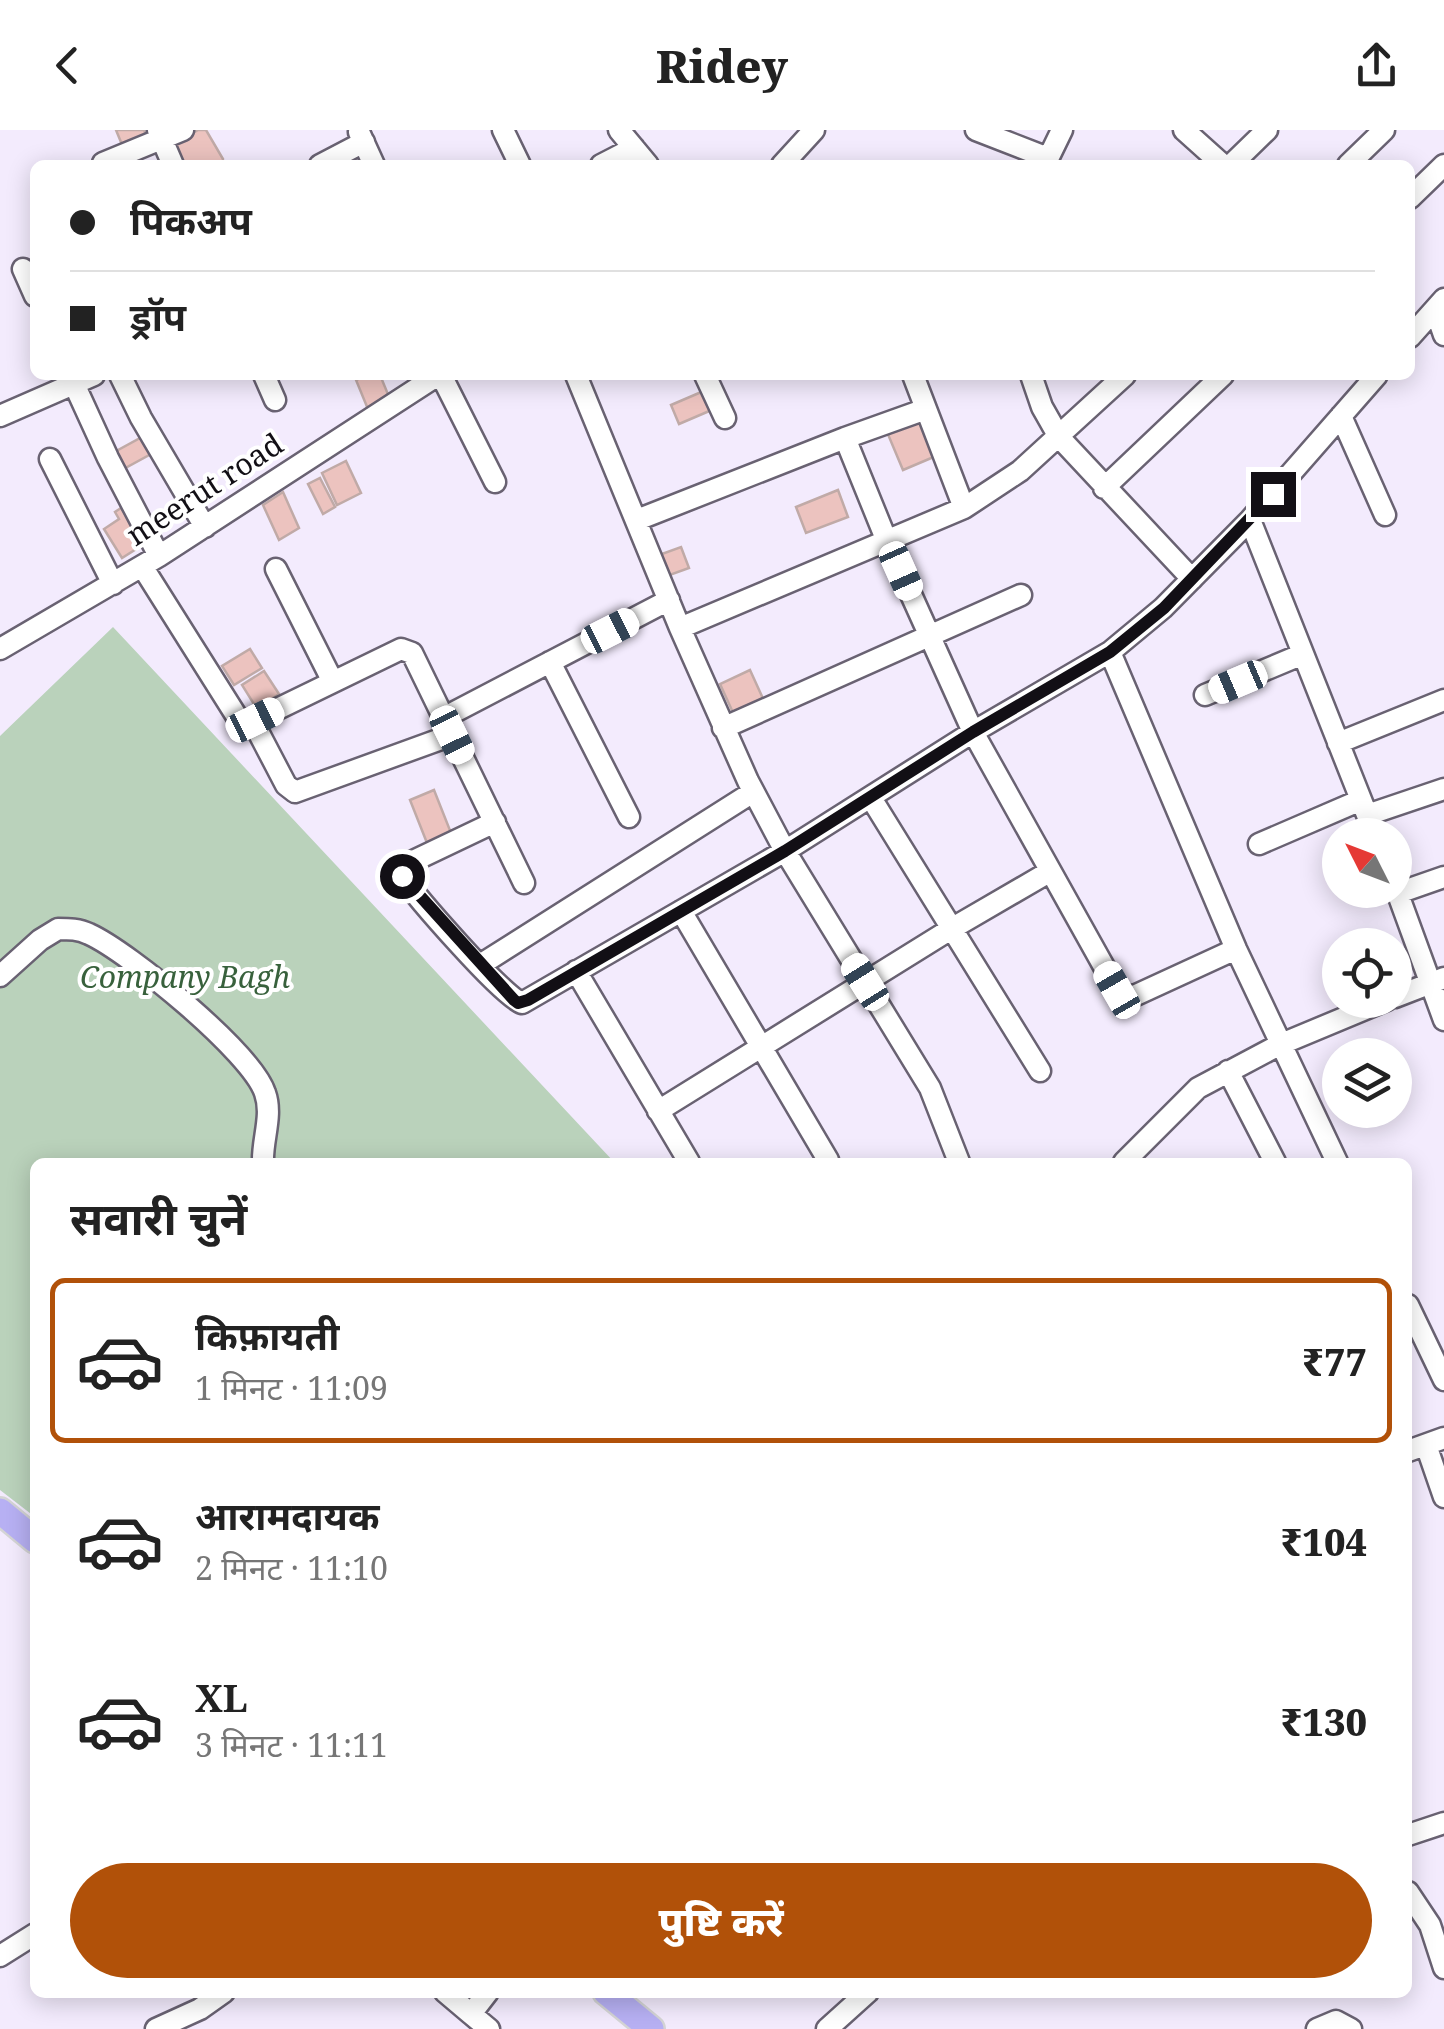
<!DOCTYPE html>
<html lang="hi">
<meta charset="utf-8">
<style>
body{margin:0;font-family:"Noto Serif","Noto Sans Devanagari",serif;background:#f6f6f6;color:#222;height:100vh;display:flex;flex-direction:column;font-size:38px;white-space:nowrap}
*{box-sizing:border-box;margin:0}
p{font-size:32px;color:#767676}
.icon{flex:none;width:55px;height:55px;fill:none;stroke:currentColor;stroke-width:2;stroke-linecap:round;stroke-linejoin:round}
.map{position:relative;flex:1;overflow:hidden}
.drawer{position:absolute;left:30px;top:1028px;width:1382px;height:840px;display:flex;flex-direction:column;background:#fff;border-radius:15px;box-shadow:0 5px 25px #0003}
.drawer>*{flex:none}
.hud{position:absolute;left:30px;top:30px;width:1385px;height:220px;border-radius:15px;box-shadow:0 5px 25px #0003;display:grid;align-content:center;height:220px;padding:0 40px;background:#fff}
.needle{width:65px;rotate:312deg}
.fabs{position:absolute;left:1322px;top:688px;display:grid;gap:20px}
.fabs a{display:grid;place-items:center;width:90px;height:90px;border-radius:50%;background:#fff;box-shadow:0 5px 25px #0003;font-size:50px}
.end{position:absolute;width:45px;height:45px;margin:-22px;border:12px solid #120f15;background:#fff;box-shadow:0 0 0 5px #fff}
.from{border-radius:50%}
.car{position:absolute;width:30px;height:60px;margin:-30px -15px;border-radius:12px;box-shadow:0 0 8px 2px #0007;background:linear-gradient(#fff 24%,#345 0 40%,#fff 0 76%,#345 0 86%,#fff 0)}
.hud b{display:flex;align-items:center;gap:35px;height:95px;font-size:38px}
.hud b+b{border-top:2px solid #e0e0e0}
.hud i{width:25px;height:25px;background:#222}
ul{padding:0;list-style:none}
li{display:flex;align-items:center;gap:30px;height:165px;margin:0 20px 15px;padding:0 20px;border:5px solid transparent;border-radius:15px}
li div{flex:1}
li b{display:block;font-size:38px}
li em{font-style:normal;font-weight:800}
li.active{border-color:#b15109}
li>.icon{width:90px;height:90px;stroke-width:1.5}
h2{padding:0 40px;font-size:45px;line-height:120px}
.cta{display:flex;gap:20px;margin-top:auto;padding:20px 40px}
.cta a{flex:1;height:115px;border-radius:60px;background:#b15109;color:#fff;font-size:40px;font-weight:800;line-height:115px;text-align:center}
header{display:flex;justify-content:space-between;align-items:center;height:130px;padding:0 40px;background:#fff;font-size:45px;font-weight:800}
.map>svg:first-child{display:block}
.green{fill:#bad2bb}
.building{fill:#ecc3bf;stroke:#c0aaa7;stroke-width:2.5}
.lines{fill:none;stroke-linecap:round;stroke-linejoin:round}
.minor-casing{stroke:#696272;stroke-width:25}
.major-casing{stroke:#d4d4d5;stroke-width:30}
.minor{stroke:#fff;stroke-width:20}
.major{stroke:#b7b0f3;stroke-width:25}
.route{stroke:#120f15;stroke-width:12}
.labels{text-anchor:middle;stroke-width:8;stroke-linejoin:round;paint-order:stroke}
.street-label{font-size:30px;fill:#120f15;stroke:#fff}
.park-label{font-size:30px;font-style:italic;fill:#38613c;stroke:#fff}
</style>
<header><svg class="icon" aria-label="back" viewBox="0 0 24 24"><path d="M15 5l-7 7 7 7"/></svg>Ridey<svg class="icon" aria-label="share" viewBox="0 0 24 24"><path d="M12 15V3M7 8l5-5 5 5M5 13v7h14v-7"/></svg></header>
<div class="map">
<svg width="1444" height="1899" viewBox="0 0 1444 1899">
<rect width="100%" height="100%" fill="#f3ebfd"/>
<!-- green -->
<path class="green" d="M113,497L614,1032H35V1387L0,1360V606Z"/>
<!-- building -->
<path class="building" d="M116,0H144L147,7L123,17Z
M198,0H206L223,29L222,35H180L173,15Z
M367,245H380L392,274L370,284L356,250Z
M706,260L714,279L679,294L671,275Z
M919,288L936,326L903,340L887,302Z
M142,307L151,324L118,342L109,325Z
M346,331L361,363L337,375L322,343Z
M320,348L335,377L323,384L308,354Z
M838,360L848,387L806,403L796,377Z
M283,362L299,398L279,410L263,375Z
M121,378L144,414L122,428L104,399L119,389L115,382Z
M681,417L689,438L667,446L659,425Z
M250,519L262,538L234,555L222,536Z
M750,540L765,573L735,587L720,554Z
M264,541L279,564L257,579L242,555Z
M434,660L453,708L429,718L410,670Z"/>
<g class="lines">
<!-- minor casing -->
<g class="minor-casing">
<path id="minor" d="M158,0L173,35
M503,0L520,35
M619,0L648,35
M976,0L1048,28
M1184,0L1223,35
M359,2L374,35
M103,33L183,0
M320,35L364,12
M601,35L634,18
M782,35L814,0
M1045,35L1062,0
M1231,35L1267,0
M1348,35L1384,0
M1410,68L1444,35
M23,139L35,166
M1435,179L1444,205
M1410,207L1444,169
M70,245L108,328L159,426
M120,245L141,288L205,397
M264,245L275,270
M441,245L495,352
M576,245L680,498L748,651L785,721L930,958L959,1032
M705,245L725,288
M913,245L964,378
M1031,245L1042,277L1059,307L1192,449
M0,286L94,245
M1341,286L1385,385
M845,308L926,279
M50,329L113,454
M1104,358L1223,245
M637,390L845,308L886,409L973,602L1117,860L1128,867L1136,865L1236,819
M1250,390L1375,705
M142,436L239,590H255L401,519L412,523L524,753
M276,439L333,552
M680,498L964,378L1020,341L1125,245
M0,519L159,426L438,245
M1110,522L1236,819L1337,1032
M550,532L629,687
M1205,565L1303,524
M443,588L669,470
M252,590L286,655L295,662L452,605
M723,598L1021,465
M1338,613L1444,570
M871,668L1040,941
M1367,685L1444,659
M495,692L409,733L402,746C416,767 503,867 522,873L785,721L973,602L1110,522L1163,478L1250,390L1377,245
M1259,714L1361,670
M1395,756L1444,890
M1398,763L1444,747
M681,781L828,1030
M480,835L753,662
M576,841L689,1032
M0,846L40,810L58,799C69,799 79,799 89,804C129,822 252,923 265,963C273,985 262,1010 263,1032
M1395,867L1444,848
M1228,941L1275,1032
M658,981L951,799L1049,742
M1124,1032L1198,958L1279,915L1387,870
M1408,1175L1444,1250
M1426,1315L1444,1367
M1408,1321L1444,1308
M1408,1705L1444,1693
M1408,1762L1430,1795L1444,1838
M0,1826L35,1804
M445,1862L471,1884
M488,1862L471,1884L489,1899
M156,1899L200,1879L224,1862
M827,1899L868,1862
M1317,1899L1336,1891L1351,1899"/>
</g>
<!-- major casing -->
<g class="major-casing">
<path id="major" d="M0,1381L35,1410
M606,1862L651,1899"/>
</g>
<!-- minor -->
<use href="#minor" class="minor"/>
<!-- major -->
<use href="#major" class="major"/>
</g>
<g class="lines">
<!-- route -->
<path class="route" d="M402,746L514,870L518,873L528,870L785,721L973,602L1110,522L1164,478L1273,364"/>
</g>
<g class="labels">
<!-- street labels -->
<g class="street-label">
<text transform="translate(205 360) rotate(-33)" y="10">meerut road</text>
</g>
<!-- park labels -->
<g class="park-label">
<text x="185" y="858">Company Bagh</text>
</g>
</g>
</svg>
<div class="fabs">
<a><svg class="needle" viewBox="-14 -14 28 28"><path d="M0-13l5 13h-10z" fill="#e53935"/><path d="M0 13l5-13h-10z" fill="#767676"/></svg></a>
<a><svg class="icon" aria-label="locate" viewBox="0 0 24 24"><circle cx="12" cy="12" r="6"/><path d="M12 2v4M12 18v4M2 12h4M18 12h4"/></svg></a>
<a><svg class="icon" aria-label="layers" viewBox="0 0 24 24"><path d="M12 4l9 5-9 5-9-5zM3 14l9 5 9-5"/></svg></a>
</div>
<i class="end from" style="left:402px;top:746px"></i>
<i class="end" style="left:1273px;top:364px"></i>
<i class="car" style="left:901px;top:441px;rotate:156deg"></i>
<i class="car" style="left:610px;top:501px;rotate:63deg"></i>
<i class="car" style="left:1238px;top:552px;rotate:247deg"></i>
<i class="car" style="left:255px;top:590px;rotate:64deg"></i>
<i class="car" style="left:452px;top:605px;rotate:154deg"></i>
<i class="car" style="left:865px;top:852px;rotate:328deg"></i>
<i class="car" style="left:1117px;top:860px;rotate:330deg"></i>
<div class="hud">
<b><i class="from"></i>पिकअप</b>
<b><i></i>ड्रॉप</b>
</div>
<section class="drawer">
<h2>सवारी चुनें</h2>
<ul>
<li class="active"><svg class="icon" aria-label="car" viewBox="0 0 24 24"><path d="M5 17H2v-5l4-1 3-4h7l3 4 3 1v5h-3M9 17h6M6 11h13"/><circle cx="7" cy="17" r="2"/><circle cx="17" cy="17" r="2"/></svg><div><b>किफ़ायती</b><p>1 मिनट · 11:09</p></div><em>₹77</em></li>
<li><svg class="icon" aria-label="car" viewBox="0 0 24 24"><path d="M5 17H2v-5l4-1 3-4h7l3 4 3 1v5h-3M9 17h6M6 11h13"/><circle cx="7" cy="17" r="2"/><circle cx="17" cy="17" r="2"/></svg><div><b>आरामदायक</b><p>2 मिनट · 11:10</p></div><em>₹104</em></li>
<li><svg class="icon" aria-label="car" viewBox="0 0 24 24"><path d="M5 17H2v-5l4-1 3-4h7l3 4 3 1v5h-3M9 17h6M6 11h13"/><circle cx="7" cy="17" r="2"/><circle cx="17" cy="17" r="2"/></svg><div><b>XL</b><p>3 मिनट · 11:11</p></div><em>₹130</em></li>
</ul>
<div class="cta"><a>पुष्टि करें</a></div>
</section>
</div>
